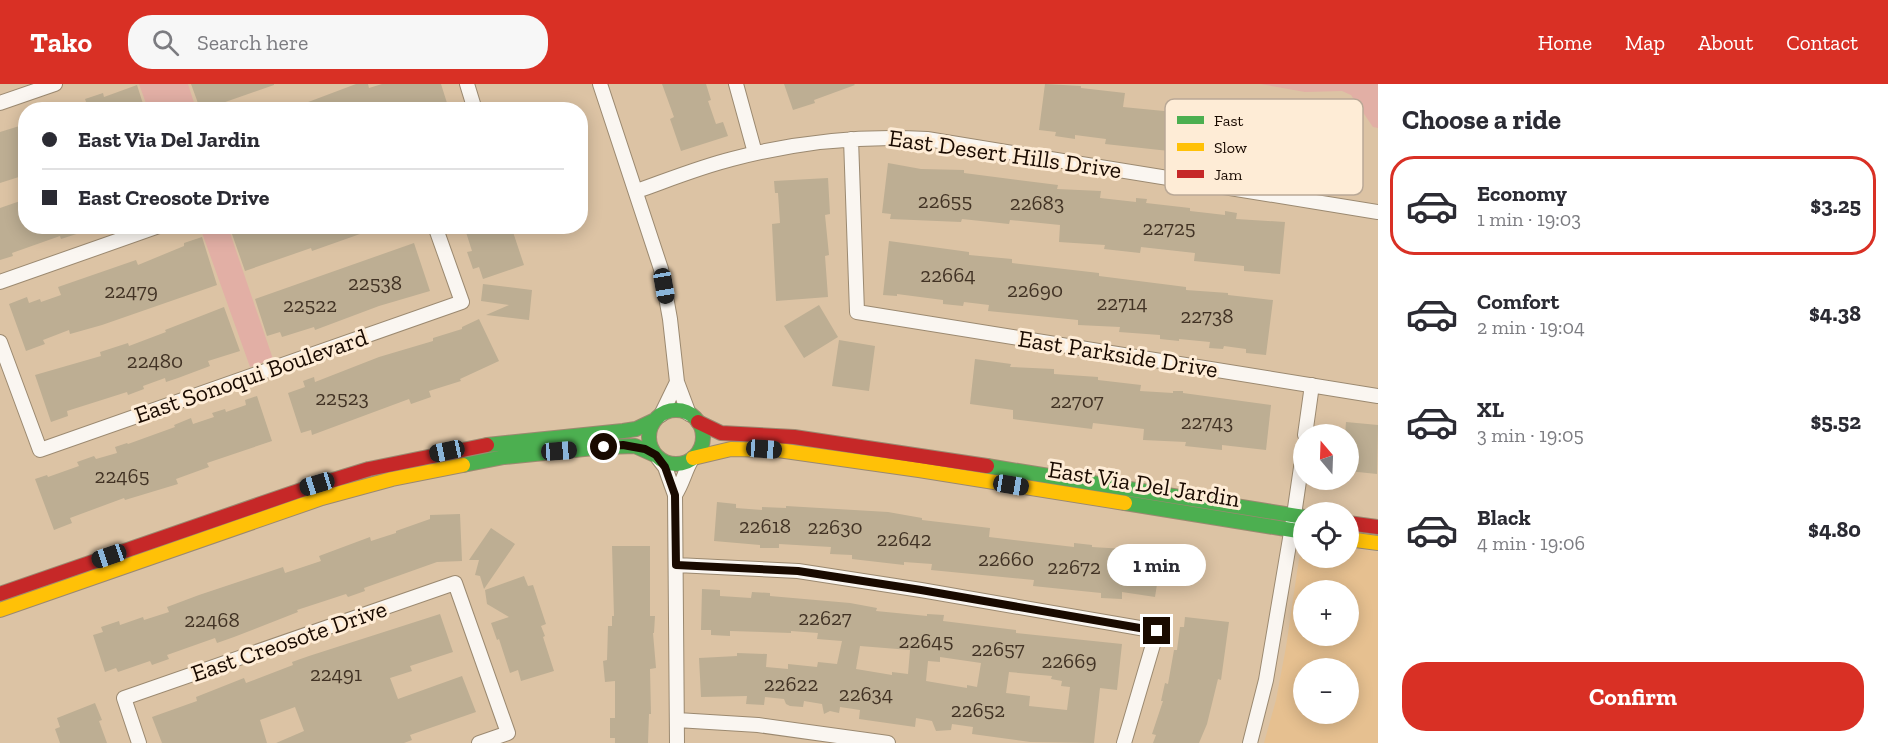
<!DOCTYPE html>
<meta charset="utf-8">
<style>
body{margin:0;font-family:"Zilla Slab",serif;background:#f7f7f7;color:#2b2b33;height:100vh;display:flex;flex-direction:column;font-size:22px;white-space:nowrap}
*{box-sizing:border-box;margin:0}
p{font-size:20px;color:#7c7c81}
.icon{flex:none;width:33px;height:33px;fill:none;stroke:currentColor;stroke-width:2;stroke-linecap:round;stroke-linejoin:round}
.map{position:relative;flex:1;overflow:hidden}
.sheet{display:flex;flex-direction:column;background:#fff;width:510px}
.sheet>*{flex:none}
.hud{position:absolute;left:18px;top:18px;width:570px;height:132px;border-radius:24px;box-shadow:0 3px 15px #0003;display:grid;align-content:center;height:132px;padding:0 24px;background:#fff}
.needle{width:39px;rotate:341deg}
.tools{position:absolute;left:1293px;top:340px;display:grid;gap:12px}
.tools a{display:grid;place-items:center;width:66px;height:66px;border-radius:50%;background:#fff;box-shadow:0 3px 15px #0003;font-size:30px}
.end{position:absolute;width:27px;height:27px;margin:-14px;border:8px solid #190a00;background:#fff;box-shadow:0 0 0 3px #fff}
.from{border-radius:50%}
.bubble{position:absolute;height:42px;border-radius:21px;background:#fff;box-shadow:0 3px 15px #0003;font-size:20px;font-weight:700;line-height:42px;text-align:center}
.car{position:absolute;width:18px;height:36px;margin:-18px -9px;border-radius:8px;box-shadow:0 0 4px 2px #0007;background:linear-gradient(#222 24%,#8ab4d8 0 40%,#222 0 76%,#8ab4d8 0 86%,#222 0)}
.hud b{display:flex;align-items:center;gap:21px;height:57px;font-size:22px}
.hud b+b{border-top:2px solid #e1e1e2}
.hud i{width:15px;height:15px;background:#2b2b33}
ul{padding:0;list-style:none}
li{display:flex;align-items:center;gap:18px;height:99px;margin:0 12px 9px;padding:0 12px;border:3px solid transparent;border-radius:24px}
li div{flex:1}
li b{display:block;font-size:22px}
li em{font-style:normal;font-weight:700}
li.active{border-color:#d93025}
li>.icon{width:54px;height:54px;stroke-width:1.5}
h2{padding:0 24px;font-size:27px;line-height:72px}
.cta{display:flex;gap:12px;margin-top:auto;padding:12px 24px}
.cta a{flex:1;height:69px;border-radius:24px;background:#d93025;color:#fff;font-size:24px;font-weight:700;line-height:69px;text-align:center}
header{display:flex;align-items:center;gap:36px;box-sizing:border-box;height:84px;padding:0 30px;background:#d93025;color:#fff}
header strong{font-size:28px}
nav{display:flex;gap:33px;margin-inline-start:auto;font-size:21px}
.search{width:420px;height:54px;background:#f7f7f7;display:flex;align-items:center;gap:15px;box-sizing:border-box;padding:0 21px;border-radius:24px;color:#7c7c81;font-size:22px}
main{display:flex;flex:1;min-height:0}
.map>svg:first-child{display:block}
.built{fill:#e6c090;fill-rule:evenodd}
.green{fill:#e2afa5}
.building{fill:#bdae93;fill-rule:evenodd}
.lines{fill:none;stroke-linecap:round;stroke-linejoin:round}
.street-casing{stroke:#9b8970;stroke-width:16}
.fast-casing{stroke:#9b8970;stroke-width:16}
.slow-casing{stroke:#9b8970;stroke-width:16}
.jam-casing{stroke:#9b8970;stroke-width:16}
.street{stroke:#faf6f1;stroke-width:14}
.fast{stroke:#4caf50;stroke-width:14}
.slow{stroke:#ffc107;stroke-width:14}
.jam{stroke:#c62828;stroke-width:14}
.route{stroke:#190a00;stroke-width:8}
.labels{text-anchor:middle;stroke-width:6;stroke-linejoin:round;paint-order:stroke}
.number-label{font-size:21px;fill:#423325}
.street-label{font-size:24px;fill:#190a00;stroke:#feecd6}
.key{fill:#feecd6;stroke:#b9a896;stroke-width:1.5}
.key-label{font-size:16px;fill:#190a00}
</style>
<header>
<strong>Tako</strong>
<div class="search"><svg class="icon" aria-label="search" viewBox="0 0 24 24"><circle cx="10" cy="10" r="6"/><path d="M15 15l6 6"/></svg>Search here</div>
<nav><a>Home</a><a>Map</a><a>About</a><a>Contact</a></nav>
</header>
<main>
<div class="map">
<svg width="1378" height="659" viewBox="0 0 1378 659">
<rect width="100%" height="100%" fill="#dcc3a4"/>
<!-- built -->
<path class="built" d="M1303,464L1304,474H1348L1349,464L1378,468V659H1264L1276,616L1286,563L1299,475ZM1304,507H1348V552H1304ZM1304,585H1348V630H1304Z"/>
<!-- green -->
<path class="green" d="M139,0H188L196,25H148Z
M1261,0H1378V44L1373,43L1351,11L1342,7L1305,8Z
M200,143H228L273,275L250,283Z"/>
<!-- building -->
<path class="building" d="M191,0H274V1L211,23L209,19L199,22Z
M356,0H368L369,4L382,0H441L447,19L426,26H287Z
M662,0H706L711,16L708,17L716,40L723,38L728,52L681,67L670,35L674,33Z
M784,0H854L855,1L814,16L815,19L793,26Z
M1045,0L1081,2V4L1125,9L1123,23L1174,28V25L1217,30V26L1298,35L1296,53L1339,55L1336,95L1299,93L1271,88L1272,83L1228,80V75L1168,70L1169,67L1105,60L1106,55L1075,51V55L1055,52L1056,48L1039,46Z
M137,1L145,26H89L85,15L103,9L104,13Z
M26,40V83L20,85L22,92L0,99V48Z
M888,79L921,85L964,86V89L1058,101L1057,105L1101,107L1100,114L1136,118V114L1147,115L1146,119L1190,124V127L1225,131V127L1237,129L1236,135L1285,138L1280,190L1244,187V182L1194,177L1195,169L1141,163L1140,169L1104,165L1105,161L1059,158L1060,141L1010,136L1009,140L962,135L961,138L890,135L891,130L882,129Z
M828,94L830,130L825,131L829,171L825,172L828,213L776,217L772,140L780,139L778,109H775L774,97Z
M26,115V142H92V145L61,155L60,152L12,169L13,172L0,176V124Z
M245,142H377V144L312,167L311,164L245,187L232,150L246,145Z
M464,142H511L524,181L483,195L479,183L473,185L467,168L472,167Z
M202,153L217,201L102,241L70,250L69,246L43,256L45,260L26,267L9,220L27,213L29,219L40,215L41,218L61,211L58,203L136,176L138,181L184,162V159Z
M889,157L969,168V171L1012,175V179L1099,189V192L1186,203V206L1228,209V211L1273,216L1266,271L1246,269V265L1224,262L1223,265L1209,264L1210,258L1179,255V257L1160,255V251L1119,248L1120,243L1078,241V236L988,227L989,221L964,218L963,222L943,220V216L897,210V212L883,211Z
M414,159L430,207L379,222L315,246L314,243L282,253L280,248L267,252L255,215Z
M483,200L532,206L529,236L486,231L509,221L481,217Z
M819,221L838,253L804,274L784,242Z
M224,223L240,267L208,277L210,282L178,294L166,298L165,294L143,302L144,305L128,311L127,308L67,327L68,332L51,338L35,291L101,272L100,268L128,259L129,262L166,248L165,246Z
M479,235L499,277L460,295L461,297L429,307L431,313L411,320L409,315L312,351L311,346L301,349L288,309L305,303L303,297L314,293L315,298L379,273L433,257V254L462,245V243Z
M839,256L875,262L869,307L832,302Z
M975,275L1011,280L1010,283L1054,285V290L1098,293V296L1141,301L1140,307L1173,309V307H1183V309L1271,321L1266,366L1222,361V366L1185,362L1186,358L1143,356L1144,345L1093,339L1092,345L1013,335V326L970,320Z
M257,312L272,357L207,379L209,383L176,395L178,400L125,416L124,414L70,434L72,439L54,446L35,395L47,391L48,393L79,382L77,378L94,372L96,375L117,369L115,363L127,359L128,360L175,343L174,341L191,334L193,340L214,333L212,329L225,325L226,328L246,321L245,316Z
M1346,338L1378,341L1377,390L1348,387V351H1345Z
M717,418L736,420V424L762,426V423L786,424V422L888,428L922,434V436L990,444L989,453L1074,463V459L1092,461V463L1125,465V470L1161,475L1155,513L1122,508V515L1101,514V509L1033,502L1034,496L931,486L932,480L904,478V481L852,475V471L830,470L831,463L779,460V464H760V461L714,457Z
M460,430L462,477L437,478L364,504L365,507L348,513L346,510L297,526L298,528L234,553L217,559L215,554L167,571L169,575L152,581L150,577L118,588L116,584L105,588L93,551L103,548L101,543L119,537L120,541L143,533L144,536L169,528L167,523L199,511L283,483L285,489L321,477L319,472L370,453L371,457L396,449V447L430,435V431Z
M491,444L515,460L484,505L480,492L475,491L479,476H469Z
M612,462H650V532H655L654,549H653L656,584L650,585L651,630H649L648,659H615V654H610V634H615V597L605,598L603,577L607,576L608,542H612V532H614Z
M524,492L528,502L533,501L546,540L541,542L545,552L543,553L554,587L521,597L518,586L510,589L499,555L497,556L491,539L509,533L487,520L485,506Z
M702,505L720,506V512L751,514L752,508L770,509V512L850,519L877,524L876,527L927,532V530L944,531L943,537L1016,546V549L1122,560L1117,606L1100,604L1094,659L1030,658L972,650L973,643L952,640L951,646L936,647L932,637L916,634L915,643L859,635L860,626L840,623L839,629L830,627L824,630L822,620L804,617L803,623L790,622L786,620L784,615L765,613L764,621L746,620L747,612L701,613L699,574L737,572V569L767,570L766,583L788,585V580L817,583L818,578L837,580L842,557L817,555L818,549L791,547V549L730,547V552L711,551V546H701ZM860,562L910,566L908,590L892,588V591L856,585ZM940,573L981,579L977,603L967,601V604L926,597L928,577L940,578ZM1009,588L1052,592L1051,595L1062,597L1061,602L1070,603L1067,626L1029,622L1030,612L1006,609Z
M440,530L453,568L410,582L412,587L390,594L398,615L462,592L476,628L410,651L412,656L404,659H276L304,647L295,623L260,636L267,659H162L152,633L197,617L196,613L244,594L246,599L293,581L292,578L309,572Z
M1185,533L1229,538L1221,596L1218,595L1207,640L1199,659H1153L1156,651L1152,650L1163,617H1161L1165,599L1168,600L1174,566H1177L1180,543H1184Z
M95,619L102,636L99,637L107,659H60L55,645L60,643L57,634Z"/>
<g class="lines">
<!-- street casing -->
<g class="street-casing">
<path id="street" d="M467,0L475,26
M600,0L661,185L670,235L677,298L689,330
M736,0L755,69
M0,19L55,0
M851,55L857,228L1378,312
M637,107C668,96 700,83 732,75C796,58 861,51 927,55L1378,128
M0,198L159,142
M0,258L40,366L462,218L435,142
M661,331L677,298
M1305,351L1312,301
M658,374L665,383L675,411L677,659
M675,411C683,399 685,386 692,375
M676,481L798,487L921,506L1157,547L1124,659
M677,636L758,641L888,659
M139,659L124,614L455,499L508,649L479,659
M1250,659L1266,596L1294,431L1304,363"/>
</g>
<!-- fast casing -->
<g class="fast-casing">
<path id="fast" d="M649 353a27 27 0 1 1 54 0a27 27 0 1 1-54 0Z
M487,361L623,347L636,345L655,336
M463,381L504,373L604,363L635,362L655,371
M987,382L1304,433
M1125,419L1304,448"/>
</g>
<!-- slow casing -->
<g class="slow-casing">
<path id="slow" d="M693,374L731,365L778,366L919,386L1125,419
M1348,455L1378,459
M0,526L322,414L392,395L463,381"/>
</g>
<!-- jam casing -->
<g class="jam-casing">
<path id="jam" d="M698,338L721,349L794,353L987,382
M1348,439L1378,443
M0,510L304,405L369,385L487,361"/>
</g>
<!-- street -->
<use href="#street" class="street"/>
<!-- fast -->
<use href="#fast" class="fast"/>
<!-- slow -->
<use href="#slow" class="slow"/>
<!-- jam -->
<use href="#jam" class="jam"/>
</g>
<g class="lines">
<!-- route -->
<path class="route" d="M604,363L623,361L645,365L656,371L665,383L675,411L676,481L798,487L921,506L1157,547"/>
</g>
<g class="labels">
<!-- number labels -->
<g class="number-label">
<text x="945" y="124">22655</text>
<text x="1037" y="126">22683</text>
<text x="1169" y="151">22725</text>
<text x="948" y="198">22664</text>
<text x="375" y="206">22538</text>
<text x="1035" y="213">22690</text>
<text x="131" y="214">22479</text>
<text x="1122" y="226">22714</text>
<text x="310" y="228">22522</text>
<text x="1207" y="239">22738</text>
<text x="155" y="284">22480</text>
<text x="342" y="321">22523</text>
<text x="1077" y="324">22707</text>
<text x="1207" y="345">22743</text>
<text x="122" y="399">22465</text>
<text x="765" y="449">22618</text>
<text x="835" y="450">22630</text>
<text x="904" y="462">22642</text>
<text x="1006" y="482">22660</text>
<text x="1074" y="490">22672</text>
<text x="825" y="541">22627</text>
<text x="212" y="543">22468</text>
<text x="926" y="564">22645</text>
<text x="998" y="572">22657</text>
<text x="1069" y="584">22669</text>
<text x="336" y="597">22491</text>
<text x="791" y="607">22622</text>
<text x="866" y="617">22634</text>
<text x="978" y="633">22652</text>
</g>
<!-- street labels -->
<g class="street-label">
<text transform="translate(1005 70) rotate(8)" y="8">East Desert Hills Drive</text>
<text transform="translate(1118 270) rotate(9)" y="8">East Parkside Drive</text>
<text transform="translate(251 292) rotate(-19)" y="8">East Sonoqui Boulevard</text>
<text transform="translate(1144 400) rotate(9)" y="8">East Via Del Jardin</text>
<text transform="translate(289 557) rotate(-19)" y="8">East Creosote Drive</text>
</g>
</g>
<!-- legend -->
<rect x="1165" y="15" width="198" height="96" rx="9" class="key"/>
<rect x="1177" y="32" width="27" height="8" fill="#4caf50"/>
<rect x="1177" y="59" width="27" height="8" fill="#ffc107"/>
<rect x="1177" y="86" width="27" height="8" fill="#c62828"/>
<g class="key-label">
<text x="1214" y="42">Fast</text>
<text x="1214" y="69">Slow</text>
<text x="1214" y="96">Jam</text>
</g>
</svg>
<div class="tools">
<a><svg class="needle" viewBox="-14 -14 28 28"><path d="M0-13l5 13h-10z" fill="#e53935"/><path d="M0 13l5-13h-10z" fill="#7c7c81"/></svg></a>
<a><svg class="icon" aria-label="locate" viewBox="0 0 24 24"><circle cx="12" cy="12" r="6"/><path d="M12 2v4M12 18v4M2 12h4M18 12h4"/></svg></a>
<a>+</a>
<a>−</a>
</div>
<i class="end from" style="left:604px;top:363px"></i>
<i class="end" style="left:1157px;top:547px"></i>
<div class="bubble" style="left:1107px;top:460px;width:99px">1 min</div>
<i class="car" style="left:664px;top:202px;rotate:170deg"></i>
<i class="car" style="left:764px;top:365px;rotate:94deg"></i>
<i class="car" style="left:447px;top:367px;rotate:258deg"></i>
<i class="car" style="left:559px;top:367px;rotate:86deg"></i>
<i class="car" style="left:317px;top:400px;rotate:253deg"></i>
<i class="car" style="left:1011px;top:401px;rotate:99deg"></i>
<i class="car" style="left:109px;top:472px;rotate:251deg"></i>
<div class="hud">
<b><i class="from"></i>East Via Del Jardin</b>
<b><i></i>East Creosote Drive</b>
</div>
</div>
<section class="sheet">
<h2>Choose a ride</h2>
<ul>
<li class="active"><svg class="icon" aria-label="car" viewBox="0 0 24 24"><path d="M5 17H2v-5l4-1 3-4h7l3 4 3 1v5h-3M9 17h6M6 11h13"/><circle cx="7" cy="17" r="2"/><circle cx="17" cy="17" r="2"/></svg><div><b>Economy</b><p>1 min · 19:03</p></div><em>$3.25</em></li>
<li><svg class="icon" aria-label="car" viewBox="0 0 24 24"><path d="M5 17H2v-5l4-1 3-4h7l3 4 3 1v5h-3M9 17h6M6 11h13"/><circle cx="7" cy="17" r="2"/><circle cx="17" cy="17" r="2"/></svg><div><b>Comfort</b><p>2 min · 19:04</p></div><em>$4.38</em></li>
<li><svg class="icon" aria-label="car" viewBox="0 0 24 24"><path d="M5 17H2v-5l4-1 3-4h7l3 4 3 1v5h-3M9 17h6M6 11h13"/><circle cx="7" cy="17" r="2"/><circle cx="17" cy="17" r="2"/></svg><div><b>XL</b><p>3 min · 19:05</p></div><em>$5.52</em></li>
<li><svg class="icon" aria-label="car" viewBox="0 0 24 24"><path d="M5 17H2v-5l4-1 3-4h7l3 4 3 1v5h-3M9 17h6M6 11h13"/><circle cx="7" cy="17" r="2"/><circle cx="17" cy="17" r="2"/></svg><div><b>Black</b><p>4 min · 19:06</p></div><em>$4.80</em></li>
</ul>
<div class="cta"><a>Confirm</a></div>
</section>
</main>
